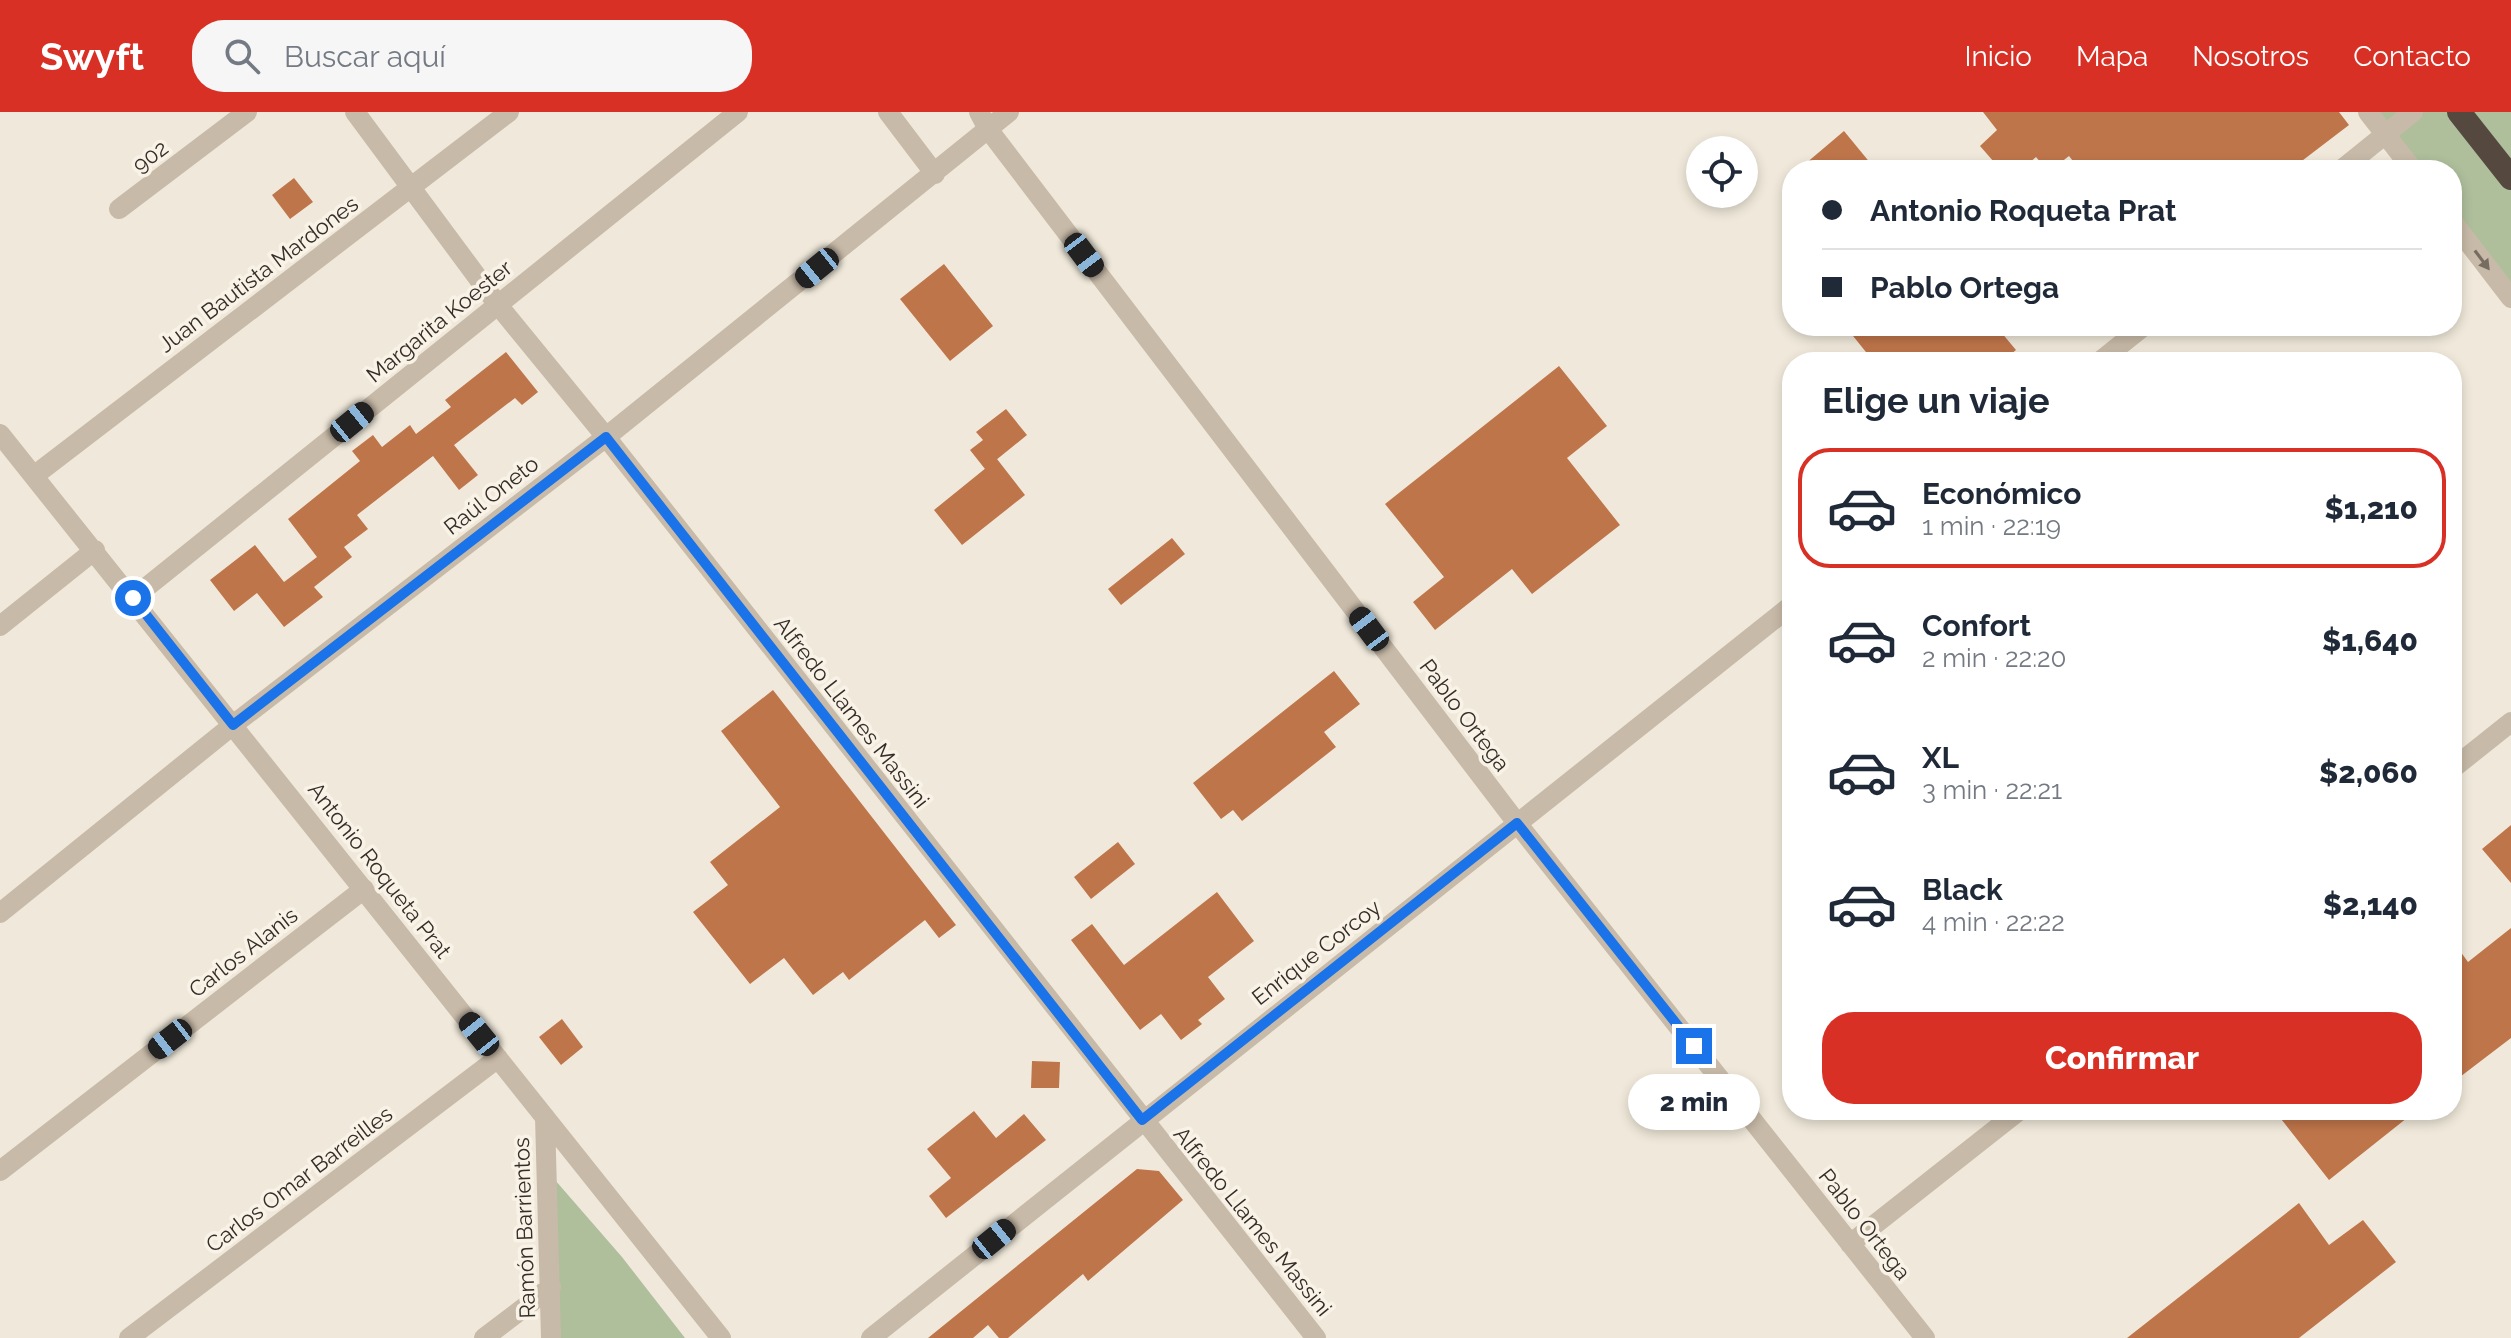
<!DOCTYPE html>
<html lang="es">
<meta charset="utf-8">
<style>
body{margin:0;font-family:Raleway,sans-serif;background:#f6f6f7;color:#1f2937;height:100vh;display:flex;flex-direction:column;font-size:30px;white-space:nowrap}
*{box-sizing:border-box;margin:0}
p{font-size:26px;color:#747a83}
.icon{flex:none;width:44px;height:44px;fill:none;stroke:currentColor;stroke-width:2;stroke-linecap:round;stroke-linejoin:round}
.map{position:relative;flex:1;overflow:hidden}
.side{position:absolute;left:1782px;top:240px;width:680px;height:768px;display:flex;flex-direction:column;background:#fff;border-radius:32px;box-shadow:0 4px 12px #0003}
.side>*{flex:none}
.guide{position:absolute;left:1782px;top:48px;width:680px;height:176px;border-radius:32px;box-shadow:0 4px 12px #0003;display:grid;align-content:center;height:176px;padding:0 40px;background:#fff}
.buttons{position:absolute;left:1686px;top:24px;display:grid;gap:16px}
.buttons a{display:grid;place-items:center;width:72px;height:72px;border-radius:50%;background:#fff;box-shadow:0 4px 12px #0003;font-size:40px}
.end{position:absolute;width:36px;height:36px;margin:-18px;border:10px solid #1a73e8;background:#fff;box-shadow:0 0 0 4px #fff}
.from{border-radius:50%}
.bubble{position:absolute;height:56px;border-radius:28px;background:#fff;box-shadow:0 4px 12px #0003;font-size:26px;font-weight:800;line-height:56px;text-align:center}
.car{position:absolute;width:24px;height:48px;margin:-24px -12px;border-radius:10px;box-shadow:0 0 6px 2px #0007;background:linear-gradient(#222 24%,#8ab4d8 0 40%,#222 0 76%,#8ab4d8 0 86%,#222 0)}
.guide b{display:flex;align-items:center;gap:28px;height:76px;font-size:30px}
.guide b+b{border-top:2px solid #e0e1e3}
.guide i{width:20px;height:20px;background:#1f2937}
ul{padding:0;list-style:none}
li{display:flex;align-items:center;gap:24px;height:120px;margin:0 16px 12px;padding:0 24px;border:4px solid transparent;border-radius:32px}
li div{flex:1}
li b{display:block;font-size:30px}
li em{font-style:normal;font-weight:800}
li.current{border-color:#d93025}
li>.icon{width:72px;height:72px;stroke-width:1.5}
h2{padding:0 40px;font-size:36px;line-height:96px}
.button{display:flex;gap:16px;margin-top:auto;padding:16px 40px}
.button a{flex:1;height:92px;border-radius:32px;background:#d93025;color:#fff;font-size:32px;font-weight:800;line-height:92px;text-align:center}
header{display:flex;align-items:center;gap:48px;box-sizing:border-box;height:112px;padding:0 40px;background:#d93025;color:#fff}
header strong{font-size:38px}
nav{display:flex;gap:44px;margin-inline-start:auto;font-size:28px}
.search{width:560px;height:72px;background:#f6f6f7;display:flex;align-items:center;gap:20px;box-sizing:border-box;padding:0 28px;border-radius:32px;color:#747a83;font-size:30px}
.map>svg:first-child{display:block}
.green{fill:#afbf9c}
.building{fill:#bf754a}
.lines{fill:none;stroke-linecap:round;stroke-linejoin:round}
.minor{stroke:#c8baa8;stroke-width:20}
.highway{stroke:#55493f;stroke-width:24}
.oneway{fill:#776c62}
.route{stroke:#1a73e8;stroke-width:10}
.labels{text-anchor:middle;stroke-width:7;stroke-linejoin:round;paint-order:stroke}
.street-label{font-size:22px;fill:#352d28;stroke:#f8f2e7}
</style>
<header>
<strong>Swyft</strong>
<div class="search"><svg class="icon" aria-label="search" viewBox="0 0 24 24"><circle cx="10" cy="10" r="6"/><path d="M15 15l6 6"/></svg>Buscar aquí</div>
<nav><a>Inicio</a><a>Mapa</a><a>Nosotros</a><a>Contacto</a></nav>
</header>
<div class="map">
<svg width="2511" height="1226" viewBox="0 0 2511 1226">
<rect width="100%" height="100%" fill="#f0e9db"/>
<!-- green -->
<path class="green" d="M2368,0H2511V186L2452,109V58H2413Z
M555,1068L622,1145L685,1226H554Z"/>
<!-- building -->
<path class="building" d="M1983,0H2339L2349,13L2290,58H2080L2069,44L2051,58H2047L2036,45L2021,58H2001L1980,34L1997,18Z
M1844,19L1876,58H1798Z
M294,66L313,90L290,107L272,83Z
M944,152L993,214L950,249L900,187Z
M1845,214H1996L2016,238L2001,250H1874Z
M506,240L538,280L522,293L515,286L454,333L478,363L459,378L433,344L357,403L368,417L344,435L352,445L314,475L323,485L284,515L257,481L234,499L210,468L255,433L284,470L317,445L288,407L360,349L352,339L373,323L382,335L410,313L416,322L451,295L445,288Z
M1559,254L1607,314L1567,346L1620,413L1532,482L1512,457L1435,518L1413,490L1444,465L1385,392Z
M1006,297L1027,323L985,357L970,338L983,328L976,320Z
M997,347L1025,383L962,433L934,398Z
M1172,426L1185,442L1121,493L1108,477Z
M1334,559L1360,592L1324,620L1336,635L1242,709L1233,698L1221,707L1193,671Z
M773,578L956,813L939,826L925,808L849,868L843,860L813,883L784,846L750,872L693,800L728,773L710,750L780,695L721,619Z
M2511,713V771L2482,737Z
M1118,730L1135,752L1091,787L1074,765Z
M1217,780L1254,829L1208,865L1225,887L1198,908L1202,912L1181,928L1161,902L1140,918L1071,828L1092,812L1124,853Z
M2511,816V926L2452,971V828L2468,850Z
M562,907L583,935L561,953L539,925Z
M1032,949L1060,950L1059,976H1031Z
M2274,998H2417L2329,1068Z
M974,999L996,1026L1024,1002L1046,1028L946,1106L929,1084L951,1066L927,1037Z
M1137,1057L1159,1059L1183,1088L1088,1169L1083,1162L1008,1226H999L988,1213L973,1226H928Z
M2299,1091L2329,1133L2363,1108L2396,1150L2299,1226H2127Z"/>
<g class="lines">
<!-- minor -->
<path class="minor" d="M355,0L498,193L606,325L1316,1226
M888,0L935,62
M979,0L988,17L1517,711L1925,1226
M2368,0L2413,58
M2341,58L2413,0
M119,97L247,0
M2452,109L2511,186
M2099,250L2144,214
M0,322L721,1226
M35,363L509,0
M133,486L738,0
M0,514L95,438
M2452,657L2511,610
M0,801L233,613L606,325L1009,0
M545,1005L551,1226
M0,1059L364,777
M1850,1132L2020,998
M129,1226L498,946
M484,1226L551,1175
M871,1226L1792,493"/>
<!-- highway -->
<path class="highway" d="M2459,0L2511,66"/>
</g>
<!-- one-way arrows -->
<defs><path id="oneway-solid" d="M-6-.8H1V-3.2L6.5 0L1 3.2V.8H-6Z" transform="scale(2)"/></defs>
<use class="oneway" href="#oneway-solid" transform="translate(2482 148) rotate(53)"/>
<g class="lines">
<!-- route -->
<path class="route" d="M133,486L233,613L606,325L1142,1008L1517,711L1694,934"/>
</g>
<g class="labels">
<!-- street labels -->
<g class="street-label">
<text transform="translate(150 44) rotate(-37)" y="8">902</text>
<text transform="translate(258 162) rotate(-37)" y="8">Juan Bautista Mardones</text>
<text transform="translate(439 209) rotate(-39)" y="8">Margarita Koester</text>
<text transform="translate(491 383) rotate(-38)" y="8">Raúl Oneto</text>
<text transform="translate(852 600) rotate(52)" y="8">Alfredo Llames Massini</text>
<text transform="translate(1465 603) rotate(53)" y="8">Pablo Ortega</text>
<text transform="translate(380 758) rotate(52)" y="8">Antonio Roqueta Prat</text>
<text transform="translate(243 840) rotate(-38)" y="8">Carlos Alanis</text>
<text transform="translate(1316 840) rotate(-38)" y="8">Enrique Corcoy</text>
<text transform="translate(299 1067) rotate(-37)" y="8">Carlos Omar Barreilles</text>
<text transform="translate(1253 1109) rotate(51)" y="8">Alfredo Llames Massini</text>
<text transform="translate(1865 1112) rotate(52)" y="8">Pablo Ortega</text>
<text transform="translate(524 1116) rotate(-92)" y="8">Ramón Barrientos</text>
</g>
</g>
</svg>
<div class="buttons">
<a><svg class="icon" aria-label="locate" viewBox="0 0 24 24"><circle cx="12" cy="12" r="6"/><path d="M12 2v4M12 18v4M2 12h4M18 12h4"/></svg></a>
</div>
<i class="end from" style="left:133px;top:486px"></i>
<i class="end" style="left:1694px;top:934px"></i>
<div class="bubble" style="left:1628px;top:962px;width:132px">2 min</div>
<i class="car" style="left:1084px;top:143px;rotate:143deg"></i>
<i class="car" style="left:817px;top:156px;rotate:231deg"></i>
<i class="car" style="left:352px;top:310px;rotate:51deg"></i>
<i class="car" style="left:1369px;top:517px;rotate:323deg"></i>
<i class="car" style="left:479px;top:922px;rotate:321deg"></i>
<i class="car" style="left:170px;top:927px;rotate:232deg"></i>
<i class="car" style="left:994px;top:1127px;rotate:51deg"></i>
<div class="guide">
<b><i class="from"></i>Antonio Roqueta Prat</b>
<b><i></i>Pablo Ortega</b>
</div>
<section class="side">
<h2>Elige un viaje</h2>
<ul>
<li class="current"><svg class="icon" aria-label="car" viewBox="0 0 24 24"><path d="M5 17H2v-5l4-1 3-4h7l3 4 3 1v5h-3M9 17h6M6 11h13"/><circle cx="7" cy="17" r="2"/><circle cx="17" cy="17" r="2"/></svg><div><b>Económico</b><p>1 min · 22:19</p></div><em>$1,210</em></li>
<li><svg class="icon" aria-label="car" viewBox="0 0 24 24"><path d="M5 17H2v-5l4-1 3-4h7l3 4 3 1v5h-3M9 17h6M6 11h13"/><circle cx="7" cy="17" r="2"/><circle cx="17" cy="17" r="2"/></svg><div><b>Confort</b><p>2 min · 22:20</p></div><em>$1,640</em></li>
<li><svg class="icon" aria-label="car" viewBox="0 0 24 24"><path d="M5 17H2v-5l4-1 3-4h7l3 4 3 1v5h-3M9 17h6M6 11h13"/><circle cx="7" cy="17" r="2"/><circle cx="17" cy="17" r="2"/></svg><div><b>XL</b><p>3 min · 22:21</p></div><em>$2,060</em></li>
<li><svg class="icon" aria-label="car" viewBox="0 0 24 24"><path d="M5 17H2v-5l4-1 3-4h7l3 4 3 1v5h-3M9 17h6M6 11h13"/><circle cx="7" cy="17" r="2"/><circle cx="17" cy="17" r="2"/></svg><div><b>Black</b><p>4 min · 22:22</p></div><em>$2,140</em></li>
</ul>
<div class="button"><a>Confirmar</a></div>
</section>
</div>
